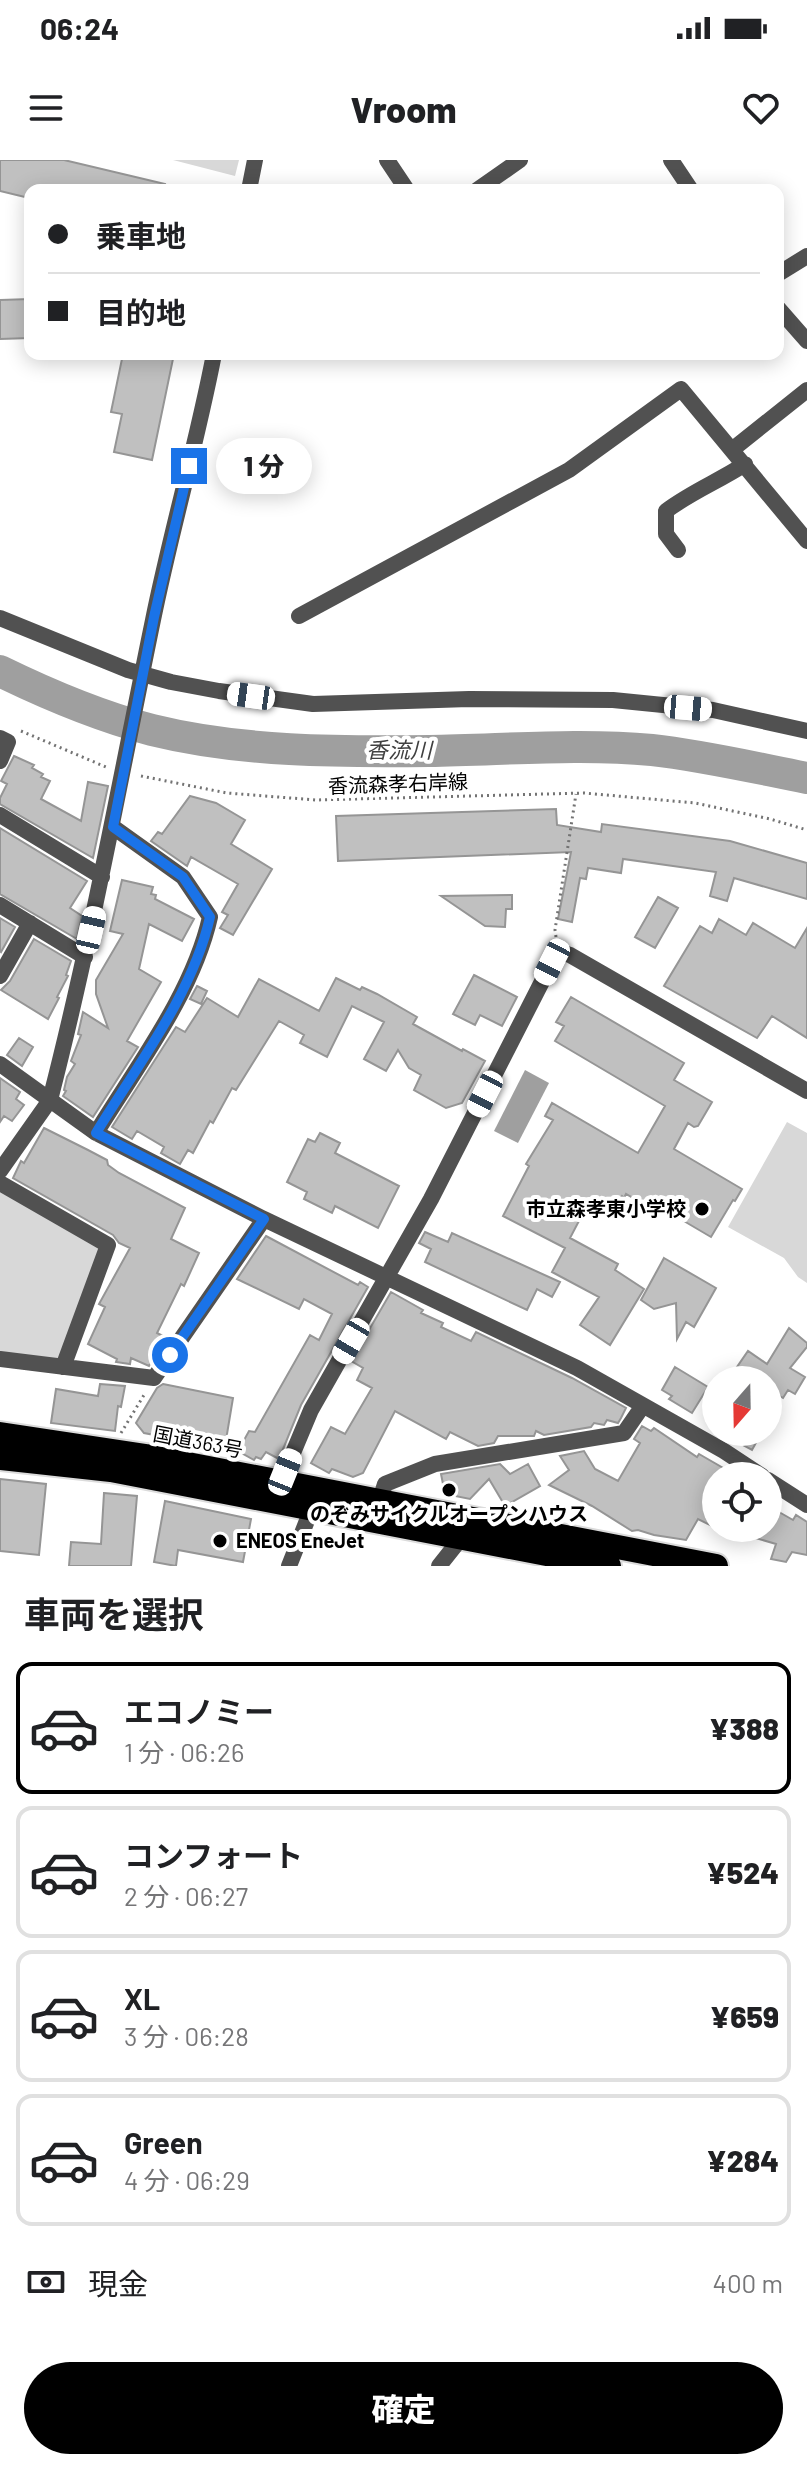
<!DOCTYPE html>
<html lang="ja">
<meta charset="utf-8">
<style>
body{margin:0;font-family:Barlow,"Noto Sans JP",sans-serif;background:#f6f6f6;color:#202124;height:100vh;display:flex;flex-direction:column;font-size:30px;white-space:nowrap}
*{box-sizing:border-box;margin:0}
p{font-size:26px;color:#757577}
.icon{flex:none;width:44px;height:44px;fill:none;stroke:currentColor;stroke-width:2;stroke-linecap:round;stroke-linejoin:round}
.map{position:relative;height:1406px;overflow:hidden}
.details{display:flex;flex-direction:column;background:#fff;flex:1}
.details>*{flex:none}
.guide{position:absolute;left:24px;top:24px;width:760px;height:176px;border-radius:16px;box-shadow:0 4px 20px #0003;display:grid;align-content:center;height:176px;padding:0 24px;background:#fff}
.needle{width:52px;rotate:200deg}
.tools{position:absolute;left:702px;top:1206px;display:grid;gap:16px}
.tools a{display:grid;place-items:center;width:80px;height:80px;border-radius:50%;background:#fff;box-shadow:0 4px 20px #0003;font-size:40px}
.end{position:absolute;width:36px;height:36px;margin:-18px;border:10px solid #1a73e8;background:#fff;box-shadow:0 0 0 4px #fff}
.from{border-radius:50%}
.bubble{position:absolute;height:56px;border-radius:28px;background:#fff;box-shadow:0 4px 20px #0003;font-size:26px;font-weight:800;line-height:56px;text-align:center}
.car{position:absolute;width:24px;height:48px;margin:-24px -12px;border-radius:10px;box-shadow:0 0 6px 2px #0007;background:linear-gradient(#fff 24%,#345 0 40%,#fff 0 76%,#345 0 86%,#fff 0)}
.guide b{display:flex;align-items:center;gap:28px;height:76px;font-size:30px}
.guide b+b{border-top:2px solid #e0e0e0}
.guide i{width:20px;height:20px;background:#202124}
ul{padding:0;list-style:none}
li{display:flex;align-items:center;gap:24px;height:132px;margin:0 16px 12px;padding:0 8px;border:4px solid #e0e0e0;border-radius:16px}
li div{flex:1}
li b{display:block;font-size:30px}
li em{font-style:normal;font-weight:800}
li.on{border-color:#000}
li>.icon{width:72px;height:72px;stroke-width:1.5}
h2{padding:0 24px;font-size:36px;line-height:96px}
.pay{display:flex;align-items:center;gap:20px;height:88px;padding:0 24px;font-size:30px}
.pay p{margin-inline-start:auto}
.cta{display:flex;gap:16px;margin-top:auto;padding:16px 24px}
.cta a{flex:1;height:92px;border-radius:48px;background:#000;color:#fff;font-size:32px;font-weight:800;line-height:92px;text-align:center}
.status{display:flex;justify-content:space-between;align-items:center;height:56px;padding:0 40px;background:#fff;direction:ltr}
.status svg{height:22px;fill:currentColor}
header{display:flex;justify-content:space-between;align-items:center;height:104px;padding:0 24px;background:#fff;font-size:36px;font-weight:800}
.map>svg:first-child{display:block}
.green{fill:#d8d8d8}
.water{fill:#9f9f9f}
.lines{fill:none;stroke-linecap:round;stroke-linejoin:round}
.river{stroke:#9f9f9f;stroke-width:32}
.building{fill:#c0c0c0;stroke:#959595;stroke-width:2}
.highway-casing{stroke:#dbdbdb;stroke-width:28}
.path{stroke:#737373;stroke-width:3;stroke-dasharray:2 4;stroke-linecap:butt}
.street{stroke:#515151;stroke-width:16}
.highway{stroke:#000;stroke-width:24}
.route{stroke:#1a73e8;stroke-width:10}
.poi-dot{fill:#000;stroke:#fff;stroke-width:3}
.labels{text-anchor:middle;stroke-width:8;stroke-linejoin:round;paint-order:stroke}
.street-label{font-size:20px;fill:#000;stroke:#fff}
.poi-label{font-size:20px;font-weight:bold;fill:#000;stroke:#fff;text-anchor:end}
.water-label{font-size:22px;font-style:italic;fill:#404040;stroke:#fff}
</style>
<div class="status"><b>06:24</b><svg viewBox="0 0 49 12"><path d="M0 12V9h3v3zM5 12V6h3v6zM10 12V3h3v9zM15 12V0h3v12zM26 1h20v11H26zM47 4h2v5h-2z"/></svg></div>
<header><svg class="icon" aria-label="menu" viewBox="0 0 24 24"><path d="M4 6h16M4 12h16M4 18h16"/></svg>Vroom<svg class="icon" aria-label="heart" viewBox="0 0 24 24"><path d="M12 20l-8-8c-3-5 5-10 8-4 3-6 11-1 8 4z"/></svg></header>
<div class="map">
<svg width="807" height="1406" viewBox="0 0 807 1406">
<rect width="100%" height="100%" fill="#fff"/>
<!-- green -->
<path class="green" d="M173,0H239L235,16Z
M787,962L807,973V1123L798,1117L784,1098L728,1067Z
M0,1024L108,1085L63,1206L0,1198Z"/>
<!-- water -->
<path class="water" d="M525,910L549,923L518,983L494,971Z"/>
<g class="lines">
<!-- river -->
<path class="river" d="M0,511C49,535 99,556 152,570C241,592 338,592 429,591C503,590 579,583 652,590C705,596 756,608 807,618"/>
</g>
<!-- building -->
<path class="building" d="M0,0H64L165,24L164,30H30L29,38L0,31Z
M30,139V178L0,179V140Z
M123,194H174L152,300L114,292L122,254L111,252Z
M14,596L34,605L32,608L43,614L41,617L50,621L41,639L81,661L88,622L108,626L93,698L0,644V638L7,624L1,621Z
M190,636L216,643L245,660L231,684L272,709L233,775L220,768L228,755L222,752L238,724L191,697L187,706L151,681L158,672L162,674Z
M556,649L557,665L601,672L602,664L730,681L807,703V739L734,718L727,741L710,736L716,712L623,699L621,713L588,708L586,719L580,718L572,762L558,759L571,692L338,701L336,656Z
M0,668L87,721L70,748L82,756L77,779L0,734Z
M122,720L153,727L151,734L156,735L155,739L194,759L182,781L149,764L139,809L161,822L127,881L138,887L93,957L63,936L66,931L64,930L67,917L75,904L71,901L81,875L78,874L83,852L108,868L96,834V820L123,774L110,771Z
M512,735V749H506L505,767L485,766L441,736Z
M658,737L678,748L655,788L635,777Z
M0,758L15,767L1,792L0,791Z
M719,759L746,775L753,763L795,788L807,768V878L772,856L757,878L664,826L700,766L712,773Z
M34,779L71,801L66,815L68,816L57,837L59,838L48,859L1,830L10,821Z
M474,815L517,837L502,866L480,855L475,865L453,854Z
M336,818L360,830L362,827L377,834L417,857L413,864L462,891L463,889L485,901L462,943L446,948L414,930L421,915L409,908L398,890L386,911L364,899L384,862L352,846L327,897L300,883L304,875L279,861L236,930L232,928L213,963L210,961L193,993L188,990L180,1004L161,993L164,987L137,971L132,979L112,967L176,867L185,872L207,838L238,857L259,819L319,851Z
M197,826L207,831L201,844L190,839Z
M571,837L684,903L674,920L712,942L698,966L694,967L688,963L674,989L742,1029L735,1041L733,1040L711,1077L660,1047L657,1052L626,1034L624,1038L622,1036L613,1051L591,1038L570,1078L618,1104L615,1110L644,1129L610,1185L580,1165L599,1137L552,1112L565,1088L503,1056L529,1006L526,1004L553,960L545,956L552,943L638,993L665,946L555,881L564,866L556,862Z
M19,878L33,887L22,906L7,895Z
M0,918L20,932L16,939L24,945L12,961L4,956L0,962Z
M44,968L88,990L107,1000L108,1005L119,1013L185,1048L171,1079L199,1093L184,1126L181,1124L157,1173L165,1177L149,1206L131,1198L130,1204L116,1202L117,1199L88,1184L105,1147L99,1144L130,1088L119,1083L113,1075L13,1018L21,1001L24,1003Z
M320,973L340,983L335,993L399,1026L378,1068L335,1046L332,1053L304,1039L307,1032L287,1022L308,979L315,982Z
M425,1072L448,1082L452,1073L560,1122L552,1137L537,1129L527,1150L425,1102L431,1089L419,1083Z
M266,1076L358,1125L360,1122L368,1127L301,1245L279,1299L266,1292L261,1299L256,1297L254,1300L238,1291L249,1271L255,1272L310,1175L319,1180L332,1154L304,1139L299,1149L237,1119Z
M664,1098L716,1128L694,1167L686,1162L677,1179L676,1143L654,1149L641,1140Z
M391,1132L423,1150L421,1153L443,1163L441,1167L471,1181L476,1172L572,1218L626,1248L621,1258L618,1263L607,1260L604,1265L594,1263L591,1267L544,1275L536,1271L534,1276H498L494,1283L478,1286L450,1272L446,1279L395,1251L363,1313L353,1317L332,1309L329,1313L311,1303L331,1267L345,1274L372,1228L357,1220L363,1208L351,1201Z
M789,1168L807,1183V1187L790,1208L805,1217L795,1234L788,1230L783,1238L768,1229V1220H728L748,1191L767,1204Z
M675,1207L708,1227L692,1253L669,1239L672,1236L662,1230Z
M100,1224L125,1226L121,1247L118,1246L115,1271L51,1263L56,1229L98,1236Z
M163,1224L233,1238L226,1280L166,1268L165,1277L144,1273L136,1263L157,1228Z
M642,1266L651,1271L654,1268L697,1297L699,1294L737,1316H716V1368L698,1359L686,1380L654,1375L638,1370L632,1371L592,1346L549,1325L569,1310L560,1296L584,1291L595,1309L618,1321L640,1283L634,1279Z
M719,1272H762L752,1290Z
M500,1304L510,1314L528,1304L540,1326L505,1346L489,1319L470,1339L445,1334L441,1314Z
M0,1319L46,1324L39,1395L0,1391Z
M104,1333L137,1336L131,1406H69L71,1382L101,1384Z
M165,1341L251,1359L243,1402L178,1390L176,1406L154,1402Z
M779,1352L793,1360L796,1355L807,1362V1395L792,1392L786,1402L771,1399L776,1384L735,1372V1368H770Z"/>
<g class="lines">
<!-- highway casing -->
<g class="highway-casing">
<path id="highway" d="M0,1274L146,1296L716,1406
M0,1298L111,1310L609,1406"/>
</g>
<!-- path -->
<path class="path" d="M21,571L106,607
M141,616L227,633L316,640L584,633L695,643L770,659L807,670
M556,777L555,770L576,634
M121,1273L144,1235"/>
<!-- street -->
<path class="street" d="M387,0L407,30
M671,0L691,30
M249,30L255,0
M477,30L520,0
M778,114L807,96
M778,148L807,181
M733,289L807,230
M678,390L666,374V351C691,332 719,321 745,304
M299,456L569,310L681,229L807,381
M0,458L128,510L171,522L219,531L313,544L469,539L613,540L713,550L807,571
M0,578L8,582L0,601
M0,655L102,717
M0,745L85,797
M0,816L30,763
M0,904L50,940C91,781 120,620 153,460C171,371 197,283 214,194
M96,973C137,906 193,833 210,757L183,717L113,667
M0,1011L50,940L96,973L264,1059L577,1208L724,1291L762,1316
M0,1023L108,1085L63,1207
M0,1199L154,1218L264,1059
M285,1312L311,1250L431,1039L552,802L560,792L570,795L807,931
M768,1320L807,1345
M379,1343L385,1324L435,1304L624,1273L642,1247
M289,1406L312,1348
M439,1406L462,1377"/>
<!-- highway -->
<use href="#highway" class="highway"/>
</g>
<g class="lines">
<!-- route -->
<path class="route" d="M170,1195L264,1059L96,973C137,906 193,833 210,757L183,717L113,667L154,457L189,306"/>
</g>
<!-- markers -->
<g class="poi-dot">
<circle cx="702" cy="1049" r="8"/>
<circle cx="449" cy="1330" r="8"/>
<circle cx="220" cy="1381" r="8"/>
</g>
<g class="labels">
<!-- street labels -->
<g class="street-label">
<text transform="translate(398 624) rotate(-2)" y="7">香流森孝右岸線</text>
<text transform="translate(198 1282) rotate(11)" y="7">国道363号</text>
</g>
<!-- poi labels -->
<g class="poi-label">
<text x="686" y="1056">市立森孝東小学校</text>
<text x="449" y="1361" text-anchor="middle">のぞみサイクルオープンハウス</text>
<text x="236" y="1388" text-anchor="start">ENEOS EneJet</text>
</g>
<!-- water labels -->
<g class="water-label">
<text x="399" y="598">香流川</text>
</g>
</g>
</svg>
<div class="tools">
<a><svg class="needle" viewBox="-14 -14 28 28"><path d="M0-13l5 13h-10z" fill="#e53935"/><path d="M0 13l5-13h-10z" fill="#757577"/></svg></a>
<a><svg class="icon" aria-label="locate" viewBox="0 0 24 24"><circle cx="12" cy="12" r="6"/><path d="M12 2v4M12 18v4M2 12h4M18 12h4"/></svg></a>
</div>
<i class="end from" style="left:170px;top:1195px"></i>
<i class="end" style="left:189px;top:306px"></i>
<div class="bubble" style="left:216px;top:278px;width:96px">1 分</div>
<i class="car" style="left:251px;top:536px;rotate:278deg"></i>
<i class="car" style="left:688px;top:548px;rotate:95deg"></i>
<i class="car" style="left:91px;top:770px;rotate:13deg"></i>
<i class="car" style="left:552px;top:802px;rotate:207deg"></i>
<i class="car" style="left:485px;top:934px;rotate:207deg"></i>
<i class="car" style="left:351px;top:1181px;rotate:210deg"></i>
<i class="car" style="left:285px;top:1312px;rotate:22deg"></i>
<div class="guide">
<b><i class="from"></i>乗車地</b>
<b><i></i>目的地</b>
</div>
</div>
<section class="details">
<h2>車両を選択</h2>
<ul>
<li class="on"><svg class="icon" aria-label="car" viewBox="0 0 24 24"><path d="M5 17H2v-5l4-1 3-4h7l3 4 3 1v5h-3M9 17h6M6 11h13"/><circle cx="7" cy="17" r="2"/><circle cx="17" cy="17" r="2"/></svg><div><b>エコノミー</b><p>1 分 · 06:26</p></div><em>¥388</em></li>
<li><svg class="icon" aria-label="car" viewBox="0 0 24 24"><path d="M5 17H2v-5l4-1 3-4h7l3 4 3 1v5h-3M9 17h6M6 11h13"/><circle cx="7" cy="17" r="2"/><circle cx="17" cy="17" r="2"/></svg><div><b>コンフォート</b><p>2 分 · 06:27</p></div><em>¥524</em></li>
<li><svg class="icon" aria-label="car" viewBox="0 0 24 24"><path d="M5 17H2v-5l4-1 3-4h7l3 4 3 1v5h-3M9 17h6M6 11h13"/><circle cx="7" cy="17" r="2"/><circle cx="17" cy="17" r="2"/></svg><div><b>XL</b><p>3 分 · 06:28</p></div><em>¥659</em></li>
<li><svg class="icon" aria-label="car" viewBox="0 0 24 24"><path d="M5 17H2v-5l4-1 3-4h7l3 4 3 1v5h-3M9 17h6M6 11h13"/><circle cx="7" cy="17" r="2"/><circle cx="17" cy="17" r="2"/></svg><div><b>Green</b><p>4 分 · 06:29</p></div><em>¥284</em></li>
</ul>
<div class="pay"><svg class="icon" aria-label="cash" viewBox="0 0 24 24"><path d="M3 7h18v10H3z"/><circle cx="12" cy="12" r="2"/></svg>現金<p>400 m</p></div>
<div class="cta"><a>確定</a></div>
</section>
